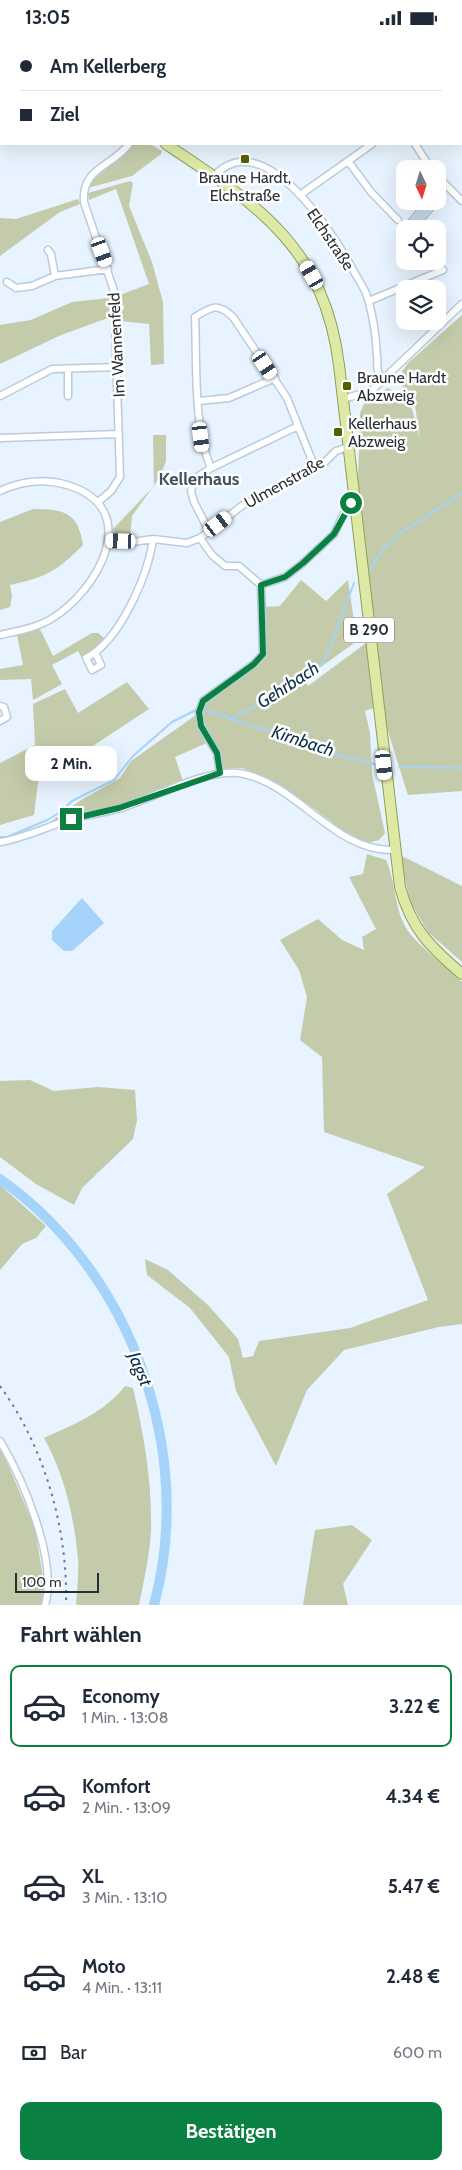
<!DOCTYPE html>
<html lang="de">
<meta charset="utf-8">
<style>
body{margin:0;font-family:Cabin,sans-serif;background:#f2f2f3;color:#1f2937;height:100vh;display:flex;flex-direction:column;font-size:19px;white-space:nowrap}
*{box-sizing:border-box;margin:0}
p{font-size:16px;color:#747a83}
.icon{flex:none;width:28px;height:28px;fill:none;stroke:currentColor;stroke-width:2;stroke-linecap:round;stroke-linejoin:round}
.map{position:relative;height:1570px;overflow:hidden}
.details{display:flex;flex-direction:column;background:#fff;flex:1}
.details>*{flex:none}
.banner{position:absolute;left:0px;top:0px;width:462px;height:110px;box-shadow:0 5px 20px #0002;display:grid;align-content:center;height:110px;padding:0 20px;background:#fff}
.needle{width:32px;rotate:176deg}
.buttons{position:absolute;left:396px;top:125px;display:grid;gap:10px}
.buttons a{display:grid;place-items:center;width:50px;height:50px;border-radius:10px;background:#fff;box-shadow:0 5px 20px #0002;font-size:25px}
.scale{position:absolute;left:15px;bottom:12px;width:84px;box-sizing:border-box;padding-left:5px;border:2px solid #283036;border-top:0;font-size:14px;line-height:18px;white-space:nowrap;color:#283036;-webkit-text-stroke:4px #fff;paint-order:stroke}
.end{position:absolute;width:22px;height:22px;margin:-11px;border:6px solid #0b8043;background:#fff;box-shadow:0 0 0 2px #fff}
.from{border-radius:50%}
.bubble{position:absolute;height:35px;border-radius:10px;background:#fff;box-shadow:0 5px 20px #0002;font-size:16px;font-weight:700;line-height:35px;text-align:center}
.car{position:absolute;width:15px;height:30px;margin:-15px -8px;border-radius:6px;box-shadow:0 0 4px 1px #0007;background:linear-gradient(#fff 24%,#345 0 40%,#fff 0 76%,#345 0 86%,#fff 0)}
.banner b{display:flex;align-items:center;gap:18px;height:48px;font-size:19px}
.banner b+b{border-top:1px solid #e0e1e3}
.banner i{width:12px;height:12px;background:#1f2937}
ul{padding:0;list-style:none}
li{display:flex;align-items:center;gap:15px;height:82px;margin:0 10px 8px;padding:0 10px;border:2px solid transparent;border-radius:10px}
li div{flex:1}
li b{display:block;font-size:19px}
li em{font-style:normal;font-weight:700}
li.current{border-color:#0b8043}
li>.icon{width:45px;height:45px;stroke-width:1.5}
h2{padding:0 20px;font-size:22px;line-height:60px}
.pay{display:flex;align-items:center;gap:12px;height:55px;padding:0 20px;font-size:19px}
.pay p{margin-inline-start:auto}
.cta{display:flex;gap:10px;margin-top:auto;padding:10px 20px}
.cta a{flex:1;height:58px;border-radius:10px;background:#0b8043;color:#fff;font-size:20px;font-weight:700;line-height:58px;text-align:center}
.status{display:flex;justify-content:space-between;align-items:center;height:35px;padding:0 25px;background:#fff;direction:ltr}
.status svg{height:14px;fill:currentColor}
.map>svg:first-child{display:block}
.green{fill:#c3cbaa}
.water{fill:#a5d3fa}
.lines{fill:none;stroke-linecap:round;stroke-linejoin:round}
.stream{stroke:#a5d3fa;stroke-width:2}
.river{stroke:#a5d3fa;stroke-width:10}
.building{fill:#c9dcee;stroke:#a1b4c5}
.street-casing{stroke:#b9ccdd;stroke-width:9}
.primary-casing{stroke:#8f9f57;stroke-width:12}
.street{stroke:#fff;stroke-width:6}
.primary{stroke:#dde9a5;stroke-width:10}
.rail{stroke:#6e7880;stroke-width:2;stroke-dasharray:2.5 5;stroke-linecap:butt}
.route{stroke:#0b8043;stroke-width:6}
.poi-dot{fill:#536000;stroke:#fff;stroke-width:2}
.labels{text-anchor:middle;stroke-width:5;stroke-linejoin:round;paint-order:stroke}
.shield{fill:#fff;stroke:#686e72;stroke-width:1}
.shield-label{font-size:15px;font-weight:bold;fill:#283036}
.poi-label{font-size:16px;fill:#283036;stroke:#fff;text-anchor:start}
.street-label{font-size:16px;fill:#283036;stroke:#fff}
.neighbourhood-label{font-size:18px;font-weight:bold;fill:#40515f;stroke:#fff}
.water-label{font-size:18px;font-style:italic;fill:#0f324c;stroke:#fff}
</style>
<div class="status"><b>13:05</b><svg viewBox="0 0 49 12"><path d="M0 12V9h3v3zM5 12V6h3v6zM10 12V3h3v9zM15 12V0h3v12zM26 1h20v11H26zM47 4h2v5h-2z"/></svg></div>
<div class="map">
<svg width="462" height="1570" viewBox="0 0 462 1570">
<rect width="100%" height="100%" fill="#e7f3fe"/>
<!-- green -->
<path class="green" d="M134,109H150L162,116L161,119L132,141L88,153C94,134 121,125 134,109Z
M130,146L133,148L129,171L152,227L163,267L164,329L151,330L149,289L120,286V275L124,274V270H120V260L149,249L116,154L89,165L88,158Z
M78,164L80,169L60,177L0,221V183L16,184Z
M109,263L110,284H105L61,300L0,329V290L31,285L72,267Z
M462,280V756L408,760L385,687L358,448L360,378L364,369L388,353L396,358L398,366L409,363L420,404L414,364L397,344L408,328Z
M153,400H166V426L160,442L132,481L130,502H117L113,494L154,451Z
M33,474C64,474 78,477 83,510C57,536 47,542 10,550L12,561L10,572L0,575V487Z
M301,545L326,566L348,545L357,606L304,644L308,651L366,608L374,673L365,676L370,698L372,739L385,798L379,805L367,808L341,794L312,772L262,741L242,733L224,734L218,714L204,689L203,671L209,664L266,618L264,572L280,571Z
M39,592L53,621L92,598H98L104,603L94,617L82,623L78,616L52,630L62,649L33,665L31,644L0,645V634L23,630L17,600Z
M127,647L149,674L38,747L34,780L0,790V728L35,710L33,669L65,654L78,678Z
M196,680L198,691L209,707L175,722L183,746L121,770L74,780L49,788L81,765L120,743L131,726Z
M367,819L386,825C396,847 394,875 408,896C419,911 448,934 462,947V1289L439,1292L344,1315L307,1355L276,1431L236,1356L229,1322L190,1273L147,1240L145,1224L168,1235L209,1271L238,1304L243,1323L253,1321L259,1306L350,1293L428,1265L387,1159L425,1132L324,1097L322,1022L300,1005L307,962L299,935L280,905L318,884L342,905L364,915L362,902L376,894L349,842L363,839Z
M400,820L462,851V927L429,898L410,867Z
M30,1045L54,1056L98,1052L135,1055L137,1085L133,1104L82,1153L74,1170L36,1149L0,1122V1046Z
M0,1150L46,1191L36,1203L22,1209L0,1235Z
M125,1351L133,1353C144,1400 152,1446 151,1494C150,1519 144,1545 139,1570H76C77,1552 80,1533 77,1515C73,1477 63,1437 44,1403C73,1390 105,1377 125,1351Z
M0,1411L35,1493L45,1555L41,1570H0Z
M352,1490L372,1505L343,1549L348,1570H303L315,1495Z"/>
<!-- water -->
<path class="water" d="M82,863L104,888L72,916H64L52,905V896Z"/>
<g class="lines">
<!-- stream -->
<path class="stream" d="M388,1L390,0
M370,535L384,513L402,497L462,458
M203,674L349,723L374,729
M230,684L254,672L324,627L354,548
M399,732L462,733
M0,802H7L47,785L61,777L72,766L114,745L133,721L172,687L196,675"/>
<!-- river -->
<path class="river" d="M0,1144C131,1236 196,1416 154,1570"/>
</g>
<!-- building -->
<path class="building" d="M438,155L445,162L418,193L408,185L424,166H438Z"/>
<g class="lines">
<!-- street casing -->
<g class="street-casing">
<path id="street" d="M65,1L66,0
M461,51H462
M415,109L431,134
M348,126L371,157L398,185
M214,141C263,88 333,198 352,233C357,243 365,253 368,264C373,281 376,302 377,320C378,326 376,334 379,339C380,340 383,343 384,344
M438,142L462,166
M300,160L372,109
M48,215L51,219L55,241
M7,247L16,253L32,251L55,241L108,234
M369,266L443,235
M68,334V361
M0,361L52,334L117,332
M343,364L371,356L462,269
M199,366L229,363L275,343
M0,403L119,399
M211,433C193,392 197,327 195,282C212,271 218,268 233,282L287,363L315,433
M0,456C22,446 43,443 67,450C144,473 99,555 51,584C36,593 17,596 0,600
M98,467L111,456L120,442L114,256L84,167C81,133 113,131 129,109
M209,496L194,467L191,456L194,444L211,433L298,391
M200,503L212,520L225,531H239L261,550L285,542L303,528L334,499L348,470L354,468
M109,506L133,507L153,504L187,508L200,503L243,470L324,428L336,416L348,412
M96,619L101,630L92,635L86,623C120,606 148,540 153,504
M0,671L4,672L7,682L0,686
M220,738L217,718L201,691L199,677L203,666L254,629L263,619L261,550
M0,807C25,803 48,791 72,784C88,779 105,778 121,773C154,763 210,731 244,739C299,751 335,817 394,815
M0,1406C23,1444 58,1526 45,1570"/>
</g>
<!-- primary casing -->
<g class="primary-casing">
<path id="primary" d="M27,0L28,1
M166,109C258,170 324,212 339,330L400,852C411,893 430,912 462,939"/>
</g>
<!-- street -->
<use href="#street" class="street"/>
<!-- primary -->
<use href="#primary" class="primary"/>
<!-- rail -->
<path class="rail" d="M0,1351C45,1413 68,1494 66,1570"/>
</g>
<g class="lines">
<!-- route -->
<path class="route" d="M71,784L119,773L220,738L217,718L201,691L199,677L203,666L254,629L263,619L261,550L285,542L303,528L334,499L351,468"/>
</g>
<!-- markers -->
<g class="poi-dot">
<rect x="240" y="119" width="10" height="10" rx="2.5"/>
<rect x="342" y="346" width="10" height="10" rx="2.5"/>
<rect x="333" y="392" width="10" height="10" rx="2.5"/>
</g>
<g class="labels">
<!-- shield labels -->
<rect class="shield" x="344" y="582.5" width="50" height="25" rx="4"/>
<g class="shield-label">
<text x="369" y="600">B 290</text>
</g>
<!-- poi labels -->
<g class="poi-label">
<text x="245" y="148" text-anchor="middle">Braune Hardt,<tspan x="245" dy="18">Elchstraße</tspan></text>
<text x="357" y="348">Braune Hardt<tspan x="357" dy="18">Abzweig</tspan></text>
<text x="348" y="394">Kellerhaus<tspan x="348" dy="18">Abzweig</tspan></text>
</g>
<!-- street labels -->
<g class="street-label">
<text transform="translate(331 204) rotate(56)" y="6">Elchstraße</text>
<text transform="translate(116 310) rotate(-93)" y="6">Im Wannenfeld</text>
<text transform="translate(284 447) rotate(-29)" y="6">Ulmenstraße</text>
</g>
<!-- neighbourhood labels -->
<g class="neighbourhood-label">
<text x="199" y="450">Kellerhaus</text>
</g>
<!-- water labels -->
<g class="water-label">
<text transform="translate(288 650) rotate(-33)" y="6">Gehrbach</text>
<text transform="translate(303 706) rotate(18)" y="6">Kirnbach</text>
<text transform="translate(140 1334) rotate(67)" y="6">Jagst</text>
</g>
</g>
</svg>
<div class="buttons">
<a><svg class="needle" viewBox="-14 -14 28 28"><path d="M0-13l5 13h-10z" fill="#e53935"/><path d="M0 13l5-13h-10z" fill="#747a83"/></svg></a>
<a><svg class="icon" aria-label="locate" viewBox="0 0 24 24"><circle cx="12" cy="12" r="6"/><path d="M12 2v4M12 18v4M2 12h4M18 12h4"/></svg></a>
<a><svg class="icon" aria-label="layers" viewBox="0 0 24 24"><path d="M12 4l9 5-9 5-9-5zM3 14l9 5 9-5"/></svg></a>
</div>
<div class="scale">100 m</div>
<i class="end from" style="left:351px;top:468px"></i>
<i class="end" style="left:71px;top:784px"></i>
<div class="bubble" style="left:25px;top:711px;width:92px">2 Min.</div>
<i class="car" style="left:102px;top:217px;rotate:160deg"></i>
<i class="car" style="left:312px;top:240px;rotate:330deg"></i>
<i class="car" style="left:265px;top:330px;rotate:146deg"></i>
<i class="car" style="left:201px;top:402px;rotate:173deg"></i>
<i class="car" style="left:218px;top:489px;rotate:53deg"></i>
<i class="car" style="left:121px;top:506px;rotate:272deg"></i>
<i class="car" style="left:384px;top:730px;rotate:174deg"></i>
<div class="banner">
<b><i class="from"></i>Am Kellerberg</b>
<b><i></i>Ziel</b>
</div>
</div>
<section class="details">
<h2>Fahrt wählen</h2>
<ul>
<li class="current"><svg class="icon" aria-label="car" viewBox="0 0 24 24"><path d="M5 17H2v-5l4-1 3-4h7l3 4 3 1v5h-3M9 17h6M6 11h13"/><circle cx="7" cy="17" r="2"/><circle cx="17" cy="17" r="2"/></svg><div><b>Economy</b><p>1 Min. · 13:08</p></div><em>3.22 €</em></li>
<li><svg class="icon" aria-label="car" viewBox="0 0 24 24"><path d="M5 17H2v-5l4-1 3-4h7l3 4 3 1v5h-3M9 17h6M6 11h13"/><circle cx="7" cy="17" r="2"/><circle cx="17" cy="17" r="2"/></svg><div><b>Komfort</b><p>2 Min. · 13:09</p></div><em>4.34 €</em></li>
<li><svg class="icon" aria-label="car" viewBox="0 0 24 24"><path d="M5 17H2v-5l4-1 3-4h7l3 4 3 1v5h-3M9 17h6M6 11h13"/><circle cx="7" cy="17" r="2"/><circle cx="17" cy="17" r="2"/></svg><div><b>XL</b><p>3 Min. · 13:10</p></div><em>5.47 €</em></li>
<li><svg class="icon" aria-label="car" viewBox="0 0 24 24"><path d="M5 17H2v-5l4-1 3-4h7l3 4 3 1v5h-3M9 17h6M6 11h13"/><circle cx="7" cy="17" r="2"/><circle cx="17" cy="17" r="2"/></svg><div><b>Moto</b><p>4 Min. · 13:11</p></div><em>2.48 €</em></li>
</ul>
<div class="pay"><svg class="icon" aria-label="cash" viewBox="0 0 24 24"><path d="M3 7h18v10H3z"/><circle cx="12" cy="12" r="2"/></svg>Bar<p>600 m</p></div>
<div class="cta"><a>Bestätigen</a></div>
</section>
